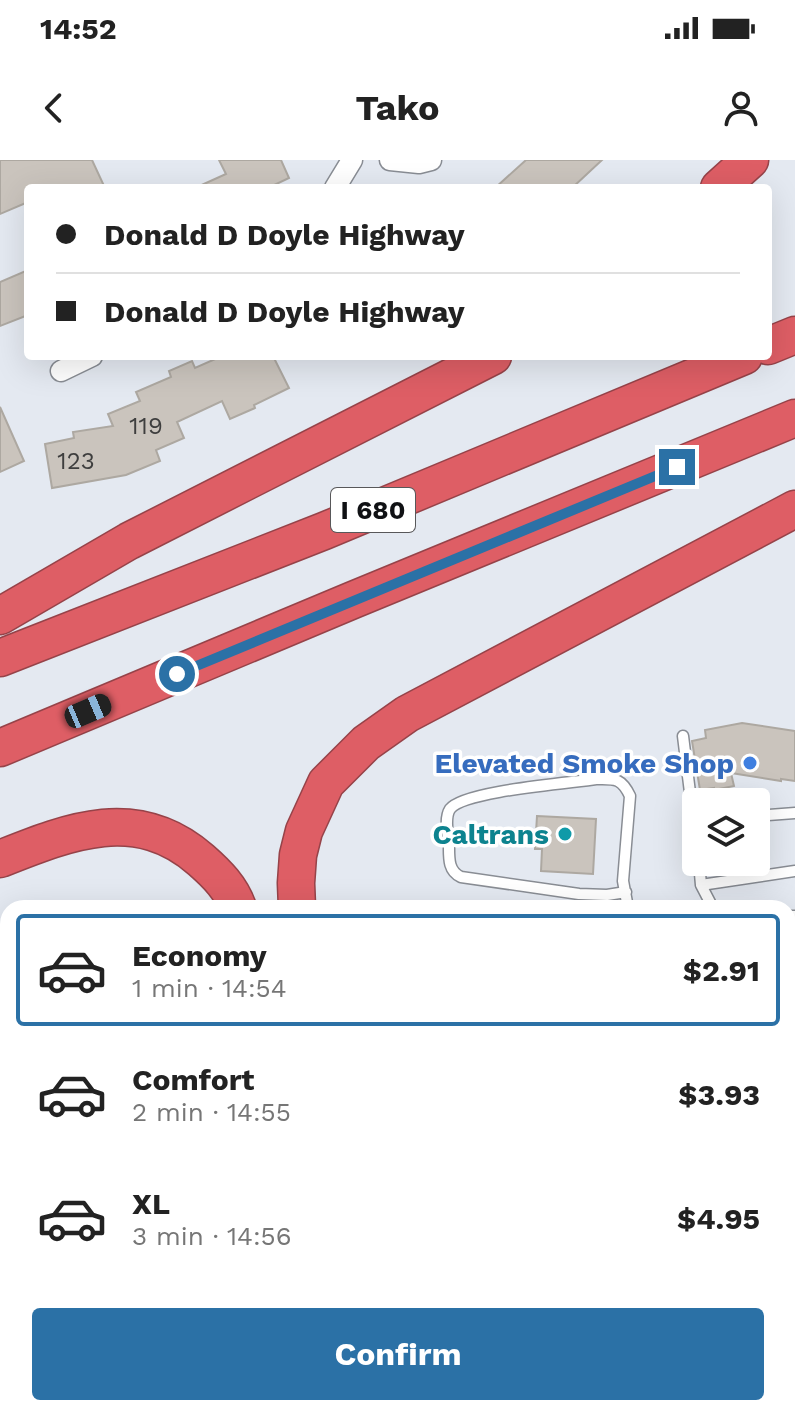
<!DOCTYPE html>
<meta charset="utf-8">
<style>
body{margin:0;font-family:"Work Sans",sans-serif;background:#f6f6f6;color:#222;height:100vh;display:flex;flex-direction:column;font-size:30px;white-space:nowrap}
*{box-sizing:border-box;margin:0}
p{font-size:26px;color:#767676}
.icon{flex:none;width:44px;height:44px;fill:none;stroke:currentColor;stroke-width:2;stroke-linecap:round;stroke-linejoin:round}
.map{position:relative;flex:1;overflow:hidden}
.details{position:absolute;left:0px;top:740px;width:796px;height:516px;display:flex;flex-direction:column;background:#fff;border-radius:24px 24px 0 0;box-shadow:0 8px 32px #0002}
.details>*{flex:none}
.guide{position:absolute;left:24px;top:24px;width:748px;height:176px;border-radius:8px;box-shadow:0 8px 32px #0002;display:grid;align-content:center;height:176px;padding:0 32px;background:#fff}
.tools{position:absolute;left:682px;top:628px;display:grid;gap:16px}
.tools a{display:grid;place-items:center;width:88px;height:88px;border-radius:8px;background:#fff;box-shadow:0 8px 32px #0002;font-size:40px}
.end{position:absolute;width:36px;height:36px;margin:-18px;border:10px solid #2b71a6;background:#fff;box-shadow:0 0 0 4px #fff}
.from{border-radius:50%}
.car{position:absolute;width:24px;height:48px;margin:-24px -12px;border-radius:10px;box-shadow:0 0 6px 2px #0007;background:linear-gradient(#222 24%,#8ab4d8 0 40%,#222 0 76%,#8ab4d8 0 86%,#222 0)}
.guide b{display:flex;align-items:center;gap:28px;height:76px;font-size:30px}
.guide b+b{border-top:2px solid #e0e0e0}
.guide i{width:20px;height:20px;background:#222}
ul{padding:14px 0 0;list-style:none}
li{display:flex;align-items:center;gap:24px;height:112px;margin:0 16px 12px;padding:0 16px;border:4px solid transparent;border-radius:8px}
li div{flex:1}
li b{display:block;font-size:30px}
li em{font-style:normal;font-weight:700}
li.active{border-color:#2b71a6}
li>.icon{width:72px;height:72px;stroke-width:1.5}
.action{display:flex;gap:16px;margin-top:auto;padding:16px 32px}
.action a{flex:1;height:92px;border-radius:8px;background:#2b71a6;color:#fff;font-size:32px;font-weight:700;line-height:92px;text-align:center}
.status{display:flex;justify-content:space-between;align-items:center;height:56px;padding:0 40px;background:#fff;direction:ltr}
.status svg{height:22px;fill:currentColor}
header{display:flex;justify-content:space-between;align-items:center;height:104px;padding:0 32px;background:#fff;font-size:36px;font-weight:700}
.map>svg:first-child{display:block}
.building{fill:#cac4bd;stroke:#ada8a1;stroke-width:2}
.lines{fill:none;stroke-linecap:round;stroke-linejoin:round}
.lane-casing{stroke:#898d94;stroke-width:13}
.street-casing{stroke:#898d94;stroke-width:23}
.secondary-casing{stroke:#898d94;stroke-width:31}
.highway-casing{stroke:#964349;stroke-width:39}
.lane{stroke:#fff;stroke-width:10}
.street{stroke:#fff;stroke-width:20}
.secondary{stroke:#fff;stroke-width:28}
.highway{stroke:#de5e65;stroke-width:36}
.route{stroke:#2b71a6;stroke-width:10}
.shop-dot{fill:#3f7fe0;stroke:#fff;stroke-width:3}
.culture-dot{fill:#0f9aa8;stroke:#fff;stroke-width:3}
.labels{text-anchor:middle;stroke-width:7;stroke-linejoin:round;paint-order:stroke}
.number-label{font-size:24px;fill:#3e3e3e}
.shield{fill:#fff;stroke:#58585a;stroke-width:2}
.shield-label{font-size:26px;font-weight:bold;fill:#101114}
.shop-label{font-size:28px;font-weight:bold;fill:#366cbe;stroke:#fff;text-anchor:end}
.culture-label{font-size:28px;font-weight:bold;fill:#0d838f;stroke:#fff;text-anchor:end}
</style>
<div class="status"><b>14:52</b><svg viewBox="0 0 49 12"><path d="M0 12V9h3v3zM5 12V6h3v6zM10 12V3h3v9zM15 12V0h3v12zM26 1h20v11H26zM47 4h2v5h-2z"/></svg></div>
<header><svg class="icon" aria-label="back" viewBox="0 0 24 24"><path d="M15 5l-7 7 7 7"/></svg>Tako<svg class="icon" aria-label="person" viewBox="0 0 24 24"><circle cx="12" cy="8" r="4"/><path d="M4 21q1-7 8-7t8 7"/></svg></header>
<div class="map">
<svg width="795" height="1256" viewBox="0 0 795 1256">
<rect width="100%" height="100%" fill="#e4e9f1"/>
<!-- building -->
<path class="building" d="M0,0H92L105,28H28V42L0,54Z
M219,0H281L289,18L268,28H195L226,14Z
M526,0H602L572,28H495Z
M28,110V155L0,166V122Z
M222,196H273L289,228L254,245L255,248L230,259L222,241L177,262L184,278L156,290L160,301L126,315L52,328L45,284L74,278L73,272L113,266L108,254L140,241L136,232L171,217L169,211L192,201L195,208Z
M0,247L24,301L0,312Z
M742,563L795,571V621L781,619V621L731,613L734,626L714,630V628L700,630L692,581L706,578L705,570Z
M537,656L596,659L593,714L541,711L542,689H535Z"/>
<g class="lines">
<!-- lane casing -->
<g class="lane-casing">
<path id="lane" d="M683,576L696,681
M756,656L795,653
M699,702L701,725L713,748
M701,725L795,711
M626,732L607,735L579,734L461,717C448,711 449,698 449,685C448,675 444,658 450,649C463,631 570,623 596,619C614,619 621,617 630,636L623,721L628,748
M788,988L795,989
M251,1248L252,1256
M644,1248L712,1256"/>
</g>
<!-- street casing -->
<g class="street-casing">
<path id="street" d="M390,0L419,3L431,0
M335,28L352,0
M61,211L92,196
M0,1087L8,1088
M64,1248L66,1256"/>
</g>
<!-- secondary casing -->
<g class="secondary-casing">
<path id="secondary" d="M788,765H795
M788,824L795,823
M0,877H8
M0,921H8"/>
</g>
<!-- highway casing -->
<g class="highway-casing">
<path id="highway" d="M719,28L750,0
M768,186L795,175
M0,456L129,381L493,196
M0,498L324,371L744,196
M0,588L353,440L795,258
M0,699C70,671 137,644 201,700C217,714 231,728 238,748
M297,748L296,723L298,695L304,671L326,623L366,583L407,554L795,349"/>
</g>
<!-- lane -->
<use href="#lane" class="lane"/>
<!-- street -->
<use href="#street" class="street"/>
<!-- secondary -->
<use href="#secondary" class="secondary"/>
<!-- highway -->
<use href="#highway" class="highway"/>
</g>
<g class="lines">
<!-- route -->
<path class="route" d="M177,514L677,307"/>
</g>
<!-- markers -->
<circle class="shop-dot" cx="750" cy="603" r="8"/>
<circle class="culture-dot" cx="565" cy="674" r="8"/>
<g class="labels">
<!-- number labels -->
<g class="number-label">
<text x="146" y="274">119</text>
<text x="76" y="309">123</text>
</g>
<!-- shield labels -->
<rect class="shield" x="331" y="328" width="84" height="44" rx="6"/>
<g class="shield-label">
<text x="373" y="359">I 680</text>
</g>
<!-- shop labels -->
<g class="shop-label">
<text x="734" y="613">Elevated Smoke Shop</text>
</g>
<!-- culture labels -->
<g class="culture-label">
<text x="549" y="684">Caltrans</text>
</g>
</g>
</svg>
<div class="tools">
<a><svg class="icon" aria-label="layers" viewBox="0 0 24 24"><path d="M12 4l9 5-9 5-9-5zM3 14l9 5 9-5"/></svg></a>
</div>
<i class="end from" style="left:177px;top:514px"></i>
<i class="end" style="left:677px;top:307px"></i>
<i class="car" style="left:88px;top:551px;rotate:67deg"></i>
<div class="guide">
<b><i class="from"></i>Donald D Doyle Highway</b>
<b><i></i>Donald D Doyle Highway</b>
</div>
<section class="details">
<ul>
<li class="active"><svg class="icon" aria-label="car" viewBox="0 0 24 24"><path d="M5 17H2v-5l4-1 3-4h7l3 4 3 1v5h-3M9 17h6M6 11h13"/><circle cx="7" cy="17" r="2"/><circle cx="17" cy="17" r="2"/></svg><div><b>Economy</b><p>1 min · 14:54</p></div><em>$2.91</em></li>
<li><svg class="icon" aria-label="car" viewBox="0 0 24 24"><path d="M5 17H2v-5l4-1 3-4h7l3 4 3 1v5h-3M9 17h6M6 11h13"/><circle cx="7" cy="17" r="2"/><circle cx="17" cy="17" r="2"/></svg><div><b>Comfort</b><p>2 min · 14:55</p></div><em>$3.93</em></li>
<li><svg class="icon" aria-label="car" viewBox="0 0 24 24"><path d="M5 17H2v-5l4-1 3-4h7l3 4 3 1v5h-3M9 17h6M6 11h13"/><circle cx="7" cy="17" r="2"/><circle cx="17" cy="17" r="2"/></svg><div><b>XL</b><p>3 min · 14:56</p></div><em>$4.95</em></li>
</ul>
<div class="action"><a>Confirm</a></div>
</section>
</div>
